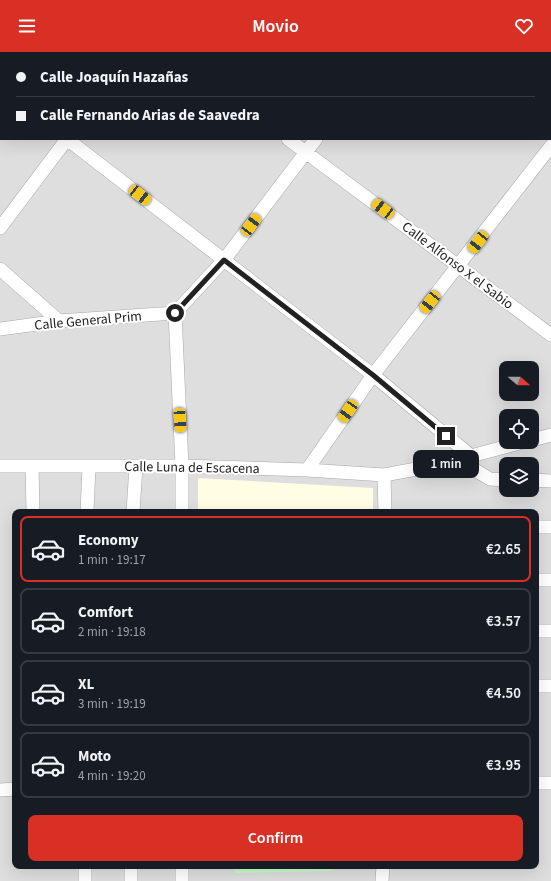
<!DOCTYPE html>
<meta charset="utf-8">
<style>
body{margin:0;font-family:"Source Sans 3",sans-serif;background:#242831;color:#f1f3f6;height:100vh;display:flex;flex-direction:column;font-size:15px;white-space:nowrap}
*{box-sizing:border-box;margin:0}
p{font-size:13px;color:#9ea1a6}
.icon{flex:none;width:22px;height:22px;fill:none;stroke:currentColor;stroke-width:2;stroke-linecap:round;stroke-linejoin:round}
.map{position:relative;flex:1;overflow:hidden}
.sheet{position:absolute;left:12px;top:457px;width:527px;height:360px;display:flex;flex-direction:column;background:#171b24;border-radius:8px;box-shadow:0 4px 16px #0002}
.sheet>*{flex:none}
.hud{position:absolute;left:0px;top:0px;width:551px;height:88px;box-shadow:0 4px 16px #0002;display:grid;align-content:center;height:88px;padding:0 16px;background:#171b24}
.needle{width:26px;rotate:110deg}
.tools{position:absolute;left:499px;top:309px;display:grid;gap:8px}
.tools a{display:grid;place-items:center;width:40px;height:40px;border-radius:8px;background:#171b24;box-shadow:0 4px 16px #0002;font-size:20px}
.end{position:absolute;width:18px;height:18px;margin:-9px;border:5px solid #212121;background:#fff;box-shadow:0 0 0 2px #fff}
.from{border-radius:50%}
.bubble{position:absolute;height:28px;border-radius:8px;background:#171b24;box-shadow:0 4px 16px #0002;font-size:13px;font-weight:600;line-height:28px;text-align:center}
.car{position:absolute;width:12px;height:24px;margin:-12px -6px;border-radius:5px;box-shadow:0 0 3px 1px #0007;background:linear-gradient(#f5c518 24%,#345 0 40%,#f5c518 0 76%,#345 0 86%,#f5c518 0)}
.hud b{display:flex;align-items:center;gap:14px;height:38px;font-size:15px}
.hud b+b{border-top:1px solid #363941}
.hud i{width:10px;height:10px;background:#f1f3f6}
ul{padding:7px 0 0;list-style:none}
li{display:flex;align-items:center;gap:12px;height:66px;margin:0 8px 6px;padding:0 8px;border:2px solid #363941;border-radius:8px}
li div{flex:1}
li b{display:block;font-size:15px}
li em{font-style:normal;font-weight:600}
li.active{border-color:#d93025}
li>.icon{width:36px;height:36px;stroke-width:1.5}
.cta{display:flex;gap:8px;margin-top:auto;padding:8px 16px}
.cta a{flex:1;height:46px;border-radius:8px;background:#d93025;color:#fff;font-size:16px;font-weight:600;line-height:46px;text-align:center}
header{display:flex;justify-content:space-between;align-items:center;height:52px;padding:0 16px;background:#d93025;color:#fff;font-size:18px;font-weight:600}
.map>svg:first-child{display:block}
.residential{fill:#dfdede;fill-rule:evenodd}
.education{fill:#fffee4}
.park{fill:#c5fcc8}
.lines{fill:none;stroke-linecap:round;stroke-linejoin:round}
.street-casing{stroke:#a8a8a8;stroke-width:14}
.street{stroke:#fff;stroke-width:13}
.route{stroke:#212121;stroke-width:5}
.labels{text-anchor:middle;stroke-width:4;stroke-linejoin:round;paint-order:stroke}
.street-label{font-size:14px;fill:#212121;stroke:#fff}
</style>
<header><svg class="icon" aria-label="menu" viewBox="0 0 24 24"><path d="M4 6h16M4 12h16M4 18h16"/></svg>Movio<svg class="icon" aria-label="heart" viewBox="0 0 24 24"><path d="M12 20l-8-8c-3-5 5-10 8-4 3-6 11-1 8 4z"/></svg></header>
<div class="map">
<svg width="551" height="829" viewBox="0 0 551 829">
<rect width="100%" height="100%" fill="#f2eee8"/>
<!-- residential -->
<path class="residential" d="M0,0H551V829H0ZM1,1H550V87H1ZM506,316H532V342H506ZM506,364H532V390H506ZM506,412H532V438H506ZM15,460H536V814H15Z"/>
<!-- education -->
<path class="education" d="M198,426L373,436V460H198Z"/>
<!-- park -->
<path class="park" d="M235,814H332V819L235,821Z"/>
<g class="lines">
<!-- street casing -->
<g class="street-casing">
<path id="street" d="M176,0L177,1
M459,0L461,1
M132,1V0
M381,1L382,0
M0,39L1,40
M550,71H551
M67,87L373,323L471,404
M288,87L551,283
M0,176L67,87
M0,217L59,269
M175,261L224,208L316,87
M175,261L182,414V460
M0,277L59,269L175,261
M532,388L551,383
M460,409L490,427L506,428
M0,414H182L307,418L384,423L460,409L471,404L523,390
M32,415L33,460
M307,418L373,323L551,94
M384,423L385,460
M532,428L551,429
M87,460L89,415
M133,460L136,414
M536,475H551
M536,528H551
M536,579H551
M536,634H551
M536,731H551
M0,738L15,737
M182,814V829
M85,829V814
M131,829V814
M382,829L383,814"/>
</g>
<!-- street -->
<use href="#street" class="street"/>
</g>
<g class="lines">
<!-- route -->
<path class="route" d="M175,261L224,208L373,323L446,384"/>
</g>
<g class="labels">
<!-- street labels -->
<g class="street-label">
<text transform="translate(458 213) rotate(37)" y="5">Calle Alfonso X el Sabio</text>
<text transform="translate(88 268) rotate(-5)" y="5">Calle General Prim</text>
<text transform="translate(192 415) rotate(1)" y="5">Calle Luna de Escacena</text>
</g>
</g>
</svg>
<div class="tools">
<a><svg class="needle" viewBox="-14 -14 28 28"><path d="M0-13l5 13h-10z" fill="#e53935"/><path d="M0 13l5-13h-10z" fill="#9ea1a6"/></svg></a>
<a><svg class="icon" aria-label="locate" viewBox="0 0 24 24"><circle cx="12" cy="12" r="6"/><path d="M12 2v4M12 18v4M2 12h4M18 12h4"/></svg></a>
<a><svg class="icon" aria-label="layers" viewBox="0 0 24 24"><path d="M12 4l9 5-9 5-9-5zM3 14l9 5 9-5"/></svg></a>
</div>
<i class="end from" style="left:175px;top:261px"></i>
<i class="end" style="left:446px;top:384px"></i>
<div class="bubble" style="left:413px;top:398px;width:66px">1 min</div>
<i class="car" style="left:140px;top:143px;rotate:128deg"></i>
<i class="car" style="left:383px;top:157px;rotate:307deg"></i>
<i class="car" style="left:251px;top:173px;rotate:37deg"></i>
<i class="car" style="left:478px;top:190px;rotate:218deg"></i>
<i class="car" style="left:430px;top:250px;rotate:218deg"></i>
<i class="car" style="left:348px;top:359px;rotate:215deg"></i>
<i class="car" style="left:180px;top:368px;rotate:177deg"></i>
<div class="hud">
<b><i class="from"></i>Calle Joaquín Hazañas</b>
<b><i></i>Calle Fernando Arias de Saavedra</b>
</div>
<section class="sheet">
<ul>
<li class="active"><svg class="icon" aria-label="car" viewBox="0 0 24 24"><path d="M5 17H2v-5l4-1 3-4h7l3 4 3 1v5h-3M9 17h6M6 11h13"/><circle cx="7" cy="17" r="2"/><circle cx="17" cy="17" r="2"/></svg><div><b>Economy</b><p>1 min · 19:17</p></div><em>€2.65</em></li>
<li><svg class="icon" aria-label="car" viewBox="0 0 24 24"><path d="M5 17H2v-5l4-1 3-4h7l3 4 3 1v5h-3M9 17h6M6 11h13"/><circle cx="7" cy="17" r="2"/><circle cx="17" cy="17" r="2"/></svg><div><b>Comfort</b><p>2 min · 19:18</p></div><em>€3.57</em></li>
<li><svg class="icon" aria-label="car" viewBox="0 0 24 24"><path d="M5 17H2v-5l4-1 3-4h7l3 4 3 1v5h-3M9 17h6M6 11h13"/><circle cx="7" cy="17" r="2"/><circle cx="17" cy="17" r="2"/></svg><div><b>XL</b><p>3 min · 19:19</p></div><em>€4.50</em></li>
<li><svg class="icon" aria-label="car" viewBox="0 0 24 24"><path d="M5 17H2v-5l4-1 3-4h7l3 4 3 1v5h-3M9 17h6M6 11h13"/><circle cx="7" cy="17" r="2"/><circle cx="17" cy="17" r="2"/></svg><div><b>Moto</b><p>4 min · 19:20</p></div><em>€3.95</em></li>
</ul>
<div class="cta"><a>Confirm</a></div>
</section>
</div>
